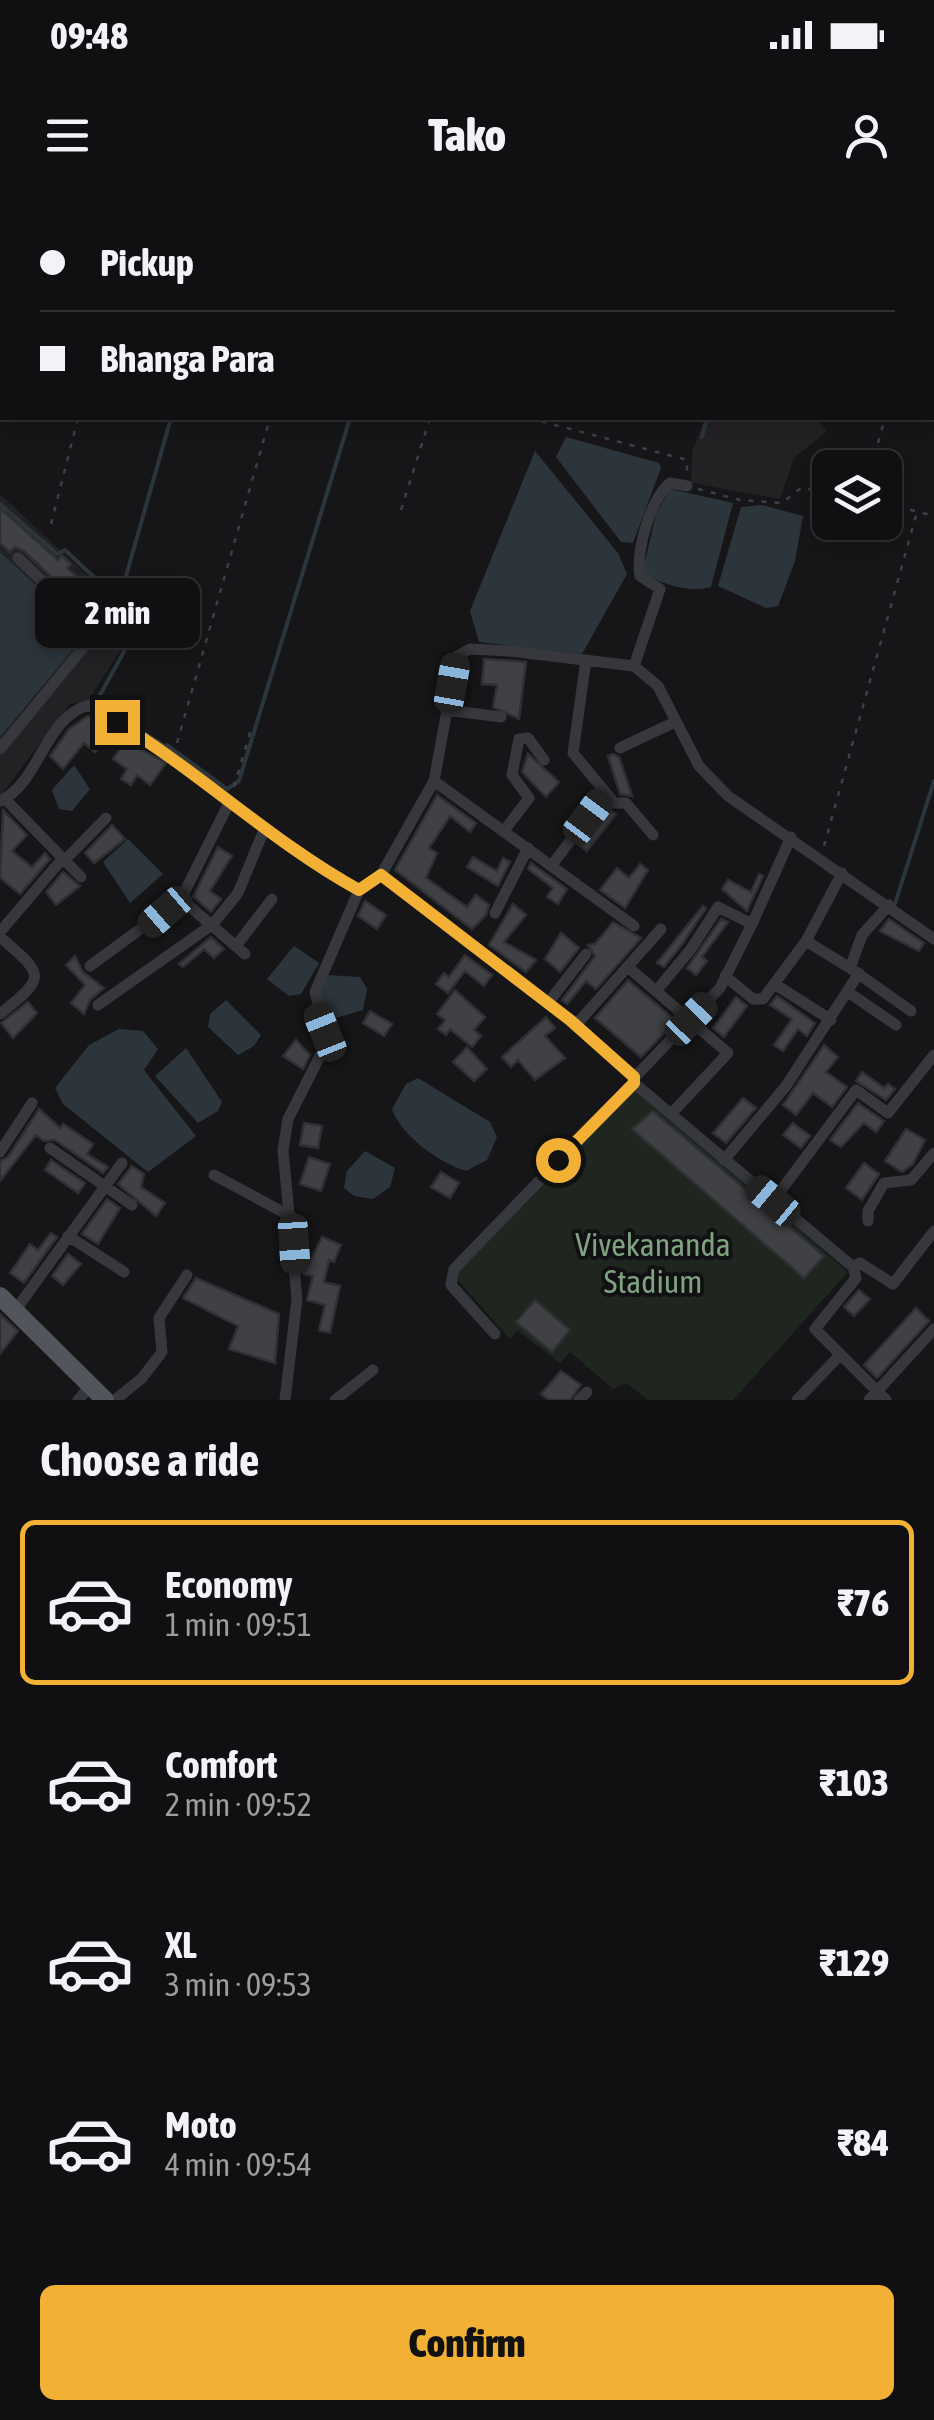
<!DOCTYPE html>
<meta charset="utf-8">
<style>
body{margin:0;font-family:"Asap Condensed",sans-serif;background:#19191b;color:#f1f3f6;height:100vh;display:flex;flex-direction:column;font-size:38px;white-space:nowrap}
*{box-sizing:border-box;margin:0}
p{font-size:32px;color:#9c9d9f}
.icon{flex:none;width:55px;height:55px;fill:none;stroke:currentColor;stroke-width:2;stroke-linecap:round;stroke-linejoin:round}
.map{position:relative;height:1200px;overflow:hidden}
.drawer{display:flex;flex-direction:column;background:#101012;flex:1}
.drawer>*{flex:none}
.top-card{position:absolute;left:0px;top:0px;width:935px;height:220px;box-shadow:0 5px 15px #0003,0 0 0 2px #303032;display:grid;align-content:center;height:220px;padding:0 40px;background:#101012}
.buttons{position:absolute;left:812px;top:250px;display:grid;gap:20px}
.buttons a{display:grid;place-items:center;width:90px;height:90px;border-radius:15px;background:#101012;box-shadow:0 5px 15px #0003,0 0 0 2px #303032;font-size:50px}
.end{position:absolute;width:45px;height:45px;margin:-22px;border:12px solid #f2b134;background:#111;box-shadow:0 0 0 5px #111}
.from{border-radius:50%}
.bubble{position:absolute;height:70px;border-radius:15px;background:#101012;box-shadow:0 5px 15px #0003,0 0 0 2px #303032;font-size:32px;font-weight:800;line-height:70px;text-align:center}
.car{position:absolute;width:30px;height:60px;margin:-30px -15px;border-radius:12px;box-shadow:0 0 8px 2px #0007;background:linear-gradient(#222 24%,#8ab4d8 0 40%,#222 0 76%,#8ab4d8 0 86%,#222 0)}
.top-card b{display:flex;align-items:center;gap:35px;height:95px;font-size:38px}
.top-card b+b{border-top:2px solid #303032}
.top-card i{width:25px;height:25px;background:#f1f3f6}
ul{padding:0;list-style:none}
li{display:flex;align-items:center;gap:30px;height:165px;margin:0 20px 15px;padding:0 20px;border:5px solid transparent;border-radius:15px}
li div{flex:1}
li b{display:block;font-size:38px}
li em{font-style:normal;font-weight:800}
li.on{border-color:#f2b134}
li>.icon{width:90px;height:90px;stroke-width:1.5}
h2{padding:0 40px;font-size:45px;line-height:120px}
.action{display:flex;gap:20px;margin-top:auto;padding:20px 40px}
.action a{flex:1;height:115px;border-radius:15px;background:#f2b134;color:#111;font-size:40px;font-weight:800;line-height:115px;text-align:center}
.status{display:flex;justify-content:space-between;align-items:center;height:70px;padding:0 50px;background:#101012;direction:ltr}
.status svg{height:28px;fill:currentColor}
header{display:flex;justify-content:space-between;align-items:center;height:130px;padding:0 40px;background:#101012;font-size:45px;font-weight:800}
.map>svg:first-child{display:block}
.built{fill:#222225}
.green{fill:#1e261f}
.water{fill:#2c353c}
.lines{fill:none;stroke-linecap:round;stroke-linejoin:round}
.stream{stroke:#2c353c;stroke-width:4}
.building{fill:#404145;stroke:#303034;stroke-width:2.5}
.path{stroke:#3d3f44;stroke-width:2.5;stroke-dasharray:5 8;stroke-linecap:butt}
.minor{stroke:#37383d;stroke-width:11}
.primary{stroke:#53555c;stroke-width:18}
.route{stroke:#f2b134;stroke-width:12}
.labels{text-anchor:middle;stroke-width:8;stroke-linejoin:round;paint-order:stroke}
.park-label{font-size:32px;fill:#7fa381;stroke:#111113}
</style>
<div class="status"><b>09:48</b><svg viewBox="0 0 49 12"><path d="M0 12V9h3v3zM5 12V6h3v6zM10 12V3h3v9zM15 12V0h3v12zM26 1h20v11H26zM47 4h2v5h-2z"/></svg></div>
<header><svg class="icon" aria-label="menu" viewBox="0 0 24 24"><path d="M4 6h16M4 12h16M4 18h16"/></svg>Tako<svg class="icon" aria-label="person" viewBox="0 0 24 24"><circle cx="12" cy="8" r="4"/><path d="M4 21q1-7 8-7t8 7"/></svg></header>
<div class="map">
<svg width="934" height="1200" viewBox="0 0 934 1200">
<rect width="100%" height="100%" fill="#161618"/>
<!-- built -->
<path class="built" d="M705,218H815L827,231L794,258L780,299L691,283L692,252Z
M0,294L138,423L88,501L70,504L0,596Z"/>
<!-- green -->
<path class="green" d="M635,887L848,1072L733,1200H648L626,1183L613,1189L570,1152L560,1163L518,1131L510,1139L454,1076Z"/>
<!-- water -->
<path class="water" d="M566,237L659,263L661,268L633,343L621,342L556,257Z
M535,251L618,353L627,374L582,454L479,442L470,411Z
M670,289L733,303L711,387C687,394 664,383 642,374L656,314Z
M762,305L803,316L795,361L778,406L766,408L718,386L741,307Z
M0,352L84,430L83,437L0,537Z
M74,565L90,589L72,611L59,609L52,590Z
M128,639L163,674L130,703L103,662Z
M294,746L319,763L301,794L289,796L267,779Z
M327,775L360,777L367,789L363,810L326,821L319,794Z
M226,800L261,835L254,846L238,855L208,827L210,814Z
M119,829L143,831L158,849L144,870L196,936L148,972L63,904L55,888L89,845Z
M186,848L222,902L218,911L198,923L155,876Z
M418,878L490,922L497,937L487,960L466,971C440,963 401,936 392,909L406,884Z
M365,951L395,968L390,987L373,999L354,996L344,988L347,971Z"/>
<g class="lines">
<!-- stream -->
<path class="stream" d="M604,0L613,2
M55,2V0
M230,2V0
M406,2V0
M491,2L492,0
M804,2L805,0
M932,118H934
M0,210L2,201
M702,237L707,218
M0,304L57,354L65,350L141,421L95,504
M120,397L171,218
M167,545L227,589L239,581L350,218
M895,704L934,581"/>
</g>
<!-- building -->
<path class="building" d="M0,308L58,360L61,355L71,364L67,368L91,389L80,404L24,351L15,347L10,352L0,343Z
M484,459L526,462L519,519L493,507L497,485L482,484Z
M88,516L113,530L95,552L84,543L63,569L50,556L69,529Z
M125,541L166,563L150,585L137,575L131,585L121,579L127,569L113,559Z
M528,554L559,582L546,597L522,572Z
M613,554L619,557L632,596L620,594L608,556Z
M437,595L476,623L470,632L450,616L429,648L437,653L426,678L467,707L476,695L489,705L486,715L472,729L395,670Z
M606,608L616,614L587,651L579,645Z
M3,610L27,635L12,651L32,667L45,653L50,659L20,694L0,678Z
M112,625L125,639L94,663L85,653Z
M218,647L232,656L210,691L221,699L211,712L193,697Z
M473,657L497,671L503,658L510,662L498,686L467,667Z
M531,663L567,689L558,704L547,697L553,688L528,669Z
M640,664L648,670L625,708L600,690L617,668L629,678Z
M63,672L80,686L56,705L46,692Z
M759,674L763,676L747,711L722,689L728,680L751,692Z
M365,701L386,715L377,729L358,716Z
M513,704L526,715L504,742L536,760L526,772L489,745Z
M703,706L706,708L683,743L664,767L657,763Z
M721,719L728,722L702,757L707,761L696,775L687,768Z
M889,719L924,743L919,751L880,731Z
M613,722L641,738L596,789L586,781L567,804L562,800L595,756L588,745L595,744Z
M561,733L579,748L560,772L545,759Z
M211,737L224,749L214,758L204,749L183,767L179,764Z
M465,755L492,775L484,786L465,771L448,793L436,784L444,773L449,777Z
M75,756L83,772L104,788L90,800L84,814L71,803L85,785L66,765Z
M628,780L676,821L641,857L595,818Z
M455,790L485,817L474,830L481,836L472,847L450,829L446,835L438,829L445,820L437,814Z
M777,796L815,823L807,836L798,829L783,851L774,845L792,819L770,805Z
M736,797L747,806L724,837L713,828Z
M28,802L37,813L13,838L1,823Z
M370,811L392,824L384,836L363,823Z
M546,817L555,828L545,836L565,858L535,880L518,860L511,867L502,857Z
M296,840L310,855L303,869L283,856Z
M824,845L838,857L826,872L847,887L832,907L813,893L796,915L783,905Z
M467,847L487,869L474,881L453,862Z
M862,872L884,888L888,884L895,889L886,900L856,881Z
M743,898L756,908L726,943L713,933Z
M858,903L884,921L876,932L864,923L841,947L830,940Z
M39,909L60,928L63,924L93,944L87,954L108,967L103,973L55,940L44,941L36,935L0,981V961L8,957Z
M653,911L824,1056L804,1078L632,929Z
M304,923L322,926L318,948L300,945Z
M793,923L810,936L801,948L783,935Z
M906,929L925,940L913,964L902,972L885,961Z
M309,957L330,964L321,991L300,984Z
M51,960L85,983L78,993L45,970Z
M864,963L879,974L862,1000L846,988Z
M132,966L144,974L141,987L165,1003L156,1016L118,984Z
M441,972L459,983L450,998L431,987Z
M107,999L120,1008L98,1044L82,1034Z
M51,1033L57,1037L24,1083L10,1073L30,1044L38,1050Z
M322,1037L341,1045L334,1062L329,1060L324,1082L340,1086L330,1133L319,1130L325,1105L307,1100L313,1076L304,1074Z
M68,1054L81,1064L63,1085L52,1076Z
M196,1078L279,1114L275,1163L229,1149L238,1126L183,1098Z
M859,1090L870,1099L854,1116L844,1107Z
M535,1100L570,1130L552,1152L516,1122Z
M916,1108L929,1121L877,1178L864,1165Z
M0,1114L18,1131L0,1154Z
M561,1171L581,1185L570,1200H549L541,1194Z"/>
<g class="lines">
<!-- path -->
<path class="path" d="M132,2V0
M325,2L326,0
M932,45L934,39
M0,78L2,79
M529,218L687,260V274
M871,268L885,218
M698,289L740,300L782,303L801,288L830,292
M885,303L934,316
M401,310L430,218
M51,324L78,218
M177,543L270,218
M234,587L252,526
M824,646L917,312"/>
<!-- minor -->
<path class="minor" d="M634,466L660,389L640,376C636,350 650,300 670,283L687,286
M447,510L501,517
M620,548L675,522
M0,549L92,437V429L18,358
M434,581L634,726
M606,593L614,603H626L653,635
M5,599L81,677
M0,601C40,583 44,517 89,505C117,522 149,538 175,558C236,605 291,653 359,690L381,675L570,820L635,877L634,883L853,1067L860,1063L893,1084L934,1031
M504,631L529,598L512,575L519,539L528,538L544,560
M65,660L106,618
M552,665L606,593L573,553L586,460
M381,675L434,581L457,456L470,449L510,451L634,466L658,486L699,566L728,596L934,739
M181,699L245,754
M889,705L862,735L850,768L911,811
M495,713L528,648
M0,732L63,658
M0,737C45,776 47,776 0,814
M806,741L850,768
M236,746L272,699
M90,766L181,699L229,603
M629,768L728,853L671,914
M725,776L753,799H763L806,741L842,673
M776,785L831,820
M657,790L691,749L718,707L752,724L791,637
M848,792L896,825
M548,803L586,754
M98,805L213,724L238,693L264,630
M575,826L661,729
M635,877L720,788L752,724
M50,948L132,1005
M0,952L32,903
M724,960L786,886L859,773
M214,975L292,1017
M773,1001L856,890L888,913L934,855
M868,1021V1011L884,983L911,980L934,953
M68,1036L124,1072
M853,1067L856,1078L815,1129L886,1200
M17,1108L122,963
M495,1134L451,1085L454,1069L634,883
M78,1200L91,1185
M115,1200L142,1178L162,1152L159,1118L187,1075
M285,1200L297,1099L283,950L288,919L323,850L325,832L315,792L359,690
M335,1200L373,1170
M579,1200L587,1192
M797,1200L840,1155
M869,1200L934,1129"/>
<!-- primary -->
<path class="primary" d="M0,1096L105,1200"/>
</g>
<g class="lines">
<!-- route -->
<path class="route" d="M117,522C201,573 272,642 359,690L381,675L570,820L634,877V883L558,960"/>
</g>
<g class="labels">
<!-- park labels -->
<g class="park-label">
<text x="653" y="1056">Vivekananda<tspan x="653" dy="37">Stadium</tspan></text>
</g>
</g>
</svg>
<div class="buttons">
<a><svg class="icon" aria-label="layers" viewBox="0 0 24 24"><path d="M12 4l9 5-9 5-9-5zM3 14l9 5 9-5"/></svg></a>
</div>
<i class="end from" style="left:558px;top:960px"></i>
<i class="end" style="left:117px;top:522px"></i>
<div class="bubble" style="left:35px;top:378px;width:165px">2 min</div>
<i class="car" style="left:452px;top:483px;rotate:10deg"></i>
<i class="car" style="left:588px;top:617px;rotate:37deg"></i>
<i class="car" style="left:165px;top:712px;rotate:229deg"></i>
<i class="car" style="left:691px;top:819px;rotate:44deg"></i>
<i class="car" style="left:325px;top:832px;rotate:338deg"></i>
<i class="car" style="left:773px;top:1001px;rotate:310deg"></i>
<i class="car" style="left:294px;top:1044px;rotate:176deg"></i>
<div class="top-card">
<b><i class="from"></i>Pickup</b>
<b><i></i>Bhanga Para</b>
</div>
</div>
<section class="drawer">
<h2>Choose a ride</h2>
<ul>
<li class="on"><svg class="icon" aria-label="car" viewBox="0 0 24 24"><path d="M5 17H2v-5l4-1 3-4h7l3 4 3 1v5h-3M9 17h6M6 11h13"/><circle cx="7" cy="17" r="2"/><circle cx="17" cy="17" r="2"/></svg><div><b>Economy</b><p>1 min · 09:51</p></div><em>₹76</em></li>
<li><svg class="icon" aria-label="car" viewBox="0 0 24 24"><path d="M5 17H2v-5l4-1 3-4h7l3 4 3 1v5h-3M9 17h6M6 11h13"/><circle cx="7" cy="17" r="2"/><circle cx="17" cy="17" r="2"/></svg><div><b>Comfort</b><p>2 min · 09:52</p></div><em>₹103</em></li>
<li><svg class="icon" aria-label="car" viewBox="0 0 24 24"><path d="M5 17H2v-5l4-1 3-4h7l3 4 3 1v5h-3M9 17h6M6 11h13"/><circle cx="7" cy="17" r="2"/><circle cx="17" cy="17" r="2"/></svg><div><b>XL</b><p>3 min · 09:53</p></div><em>₹129</em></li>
<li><svg class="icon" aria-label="car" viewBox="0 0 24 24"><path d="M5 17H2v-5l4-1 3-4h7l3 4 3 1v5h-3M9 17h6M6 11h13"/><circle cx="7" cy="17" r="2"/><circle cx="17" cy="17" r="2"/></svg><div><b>Moto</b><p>4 min · 09:54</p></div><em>₹84</em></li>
</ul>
<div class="action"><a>Confirm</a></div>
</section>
